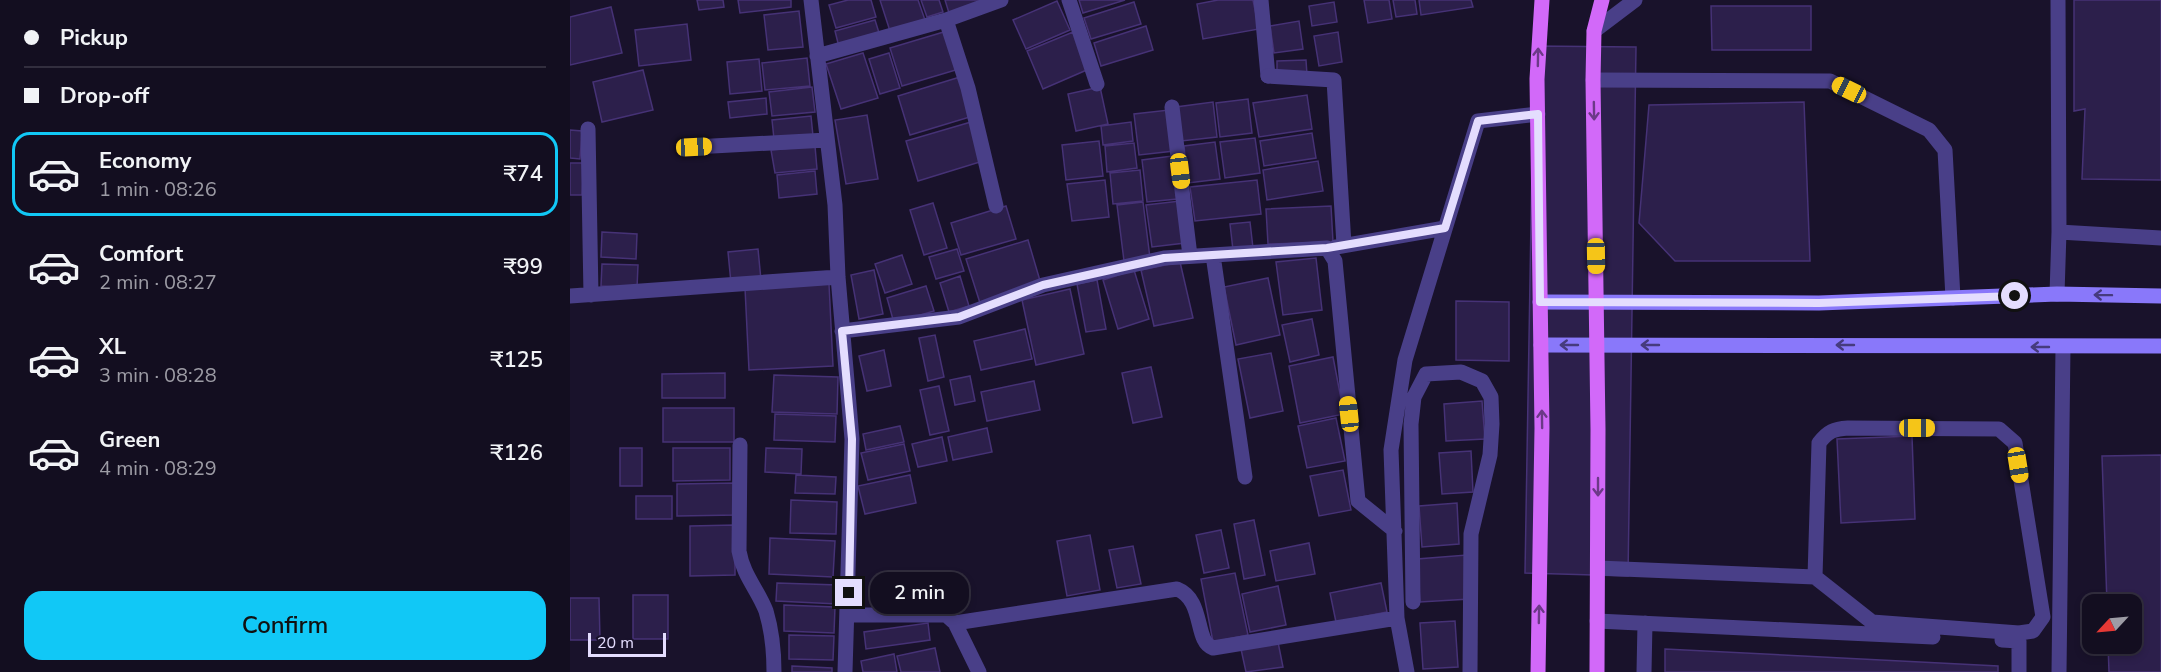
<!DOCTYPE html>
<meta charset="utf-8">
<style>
body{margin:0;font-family:"Nunito Sans",sans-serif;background:#1c1729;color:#f1f3f6;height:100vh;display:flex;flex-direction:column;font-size:22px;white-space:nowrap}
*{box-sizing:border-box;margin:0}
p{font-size:20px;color:#9d9ca5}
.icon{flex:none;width:33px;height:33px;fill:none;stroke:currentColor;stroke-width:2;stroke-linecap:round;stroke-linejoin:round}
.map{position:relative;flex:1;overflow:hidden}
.side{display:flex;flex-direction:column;background:#130e20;width:570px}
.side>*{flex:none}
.hud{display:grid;align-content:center;height:132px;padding:0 24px;background:#130e20}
.needle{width:39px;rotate:244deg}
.controls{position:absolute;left:1512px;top:594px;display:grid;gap:12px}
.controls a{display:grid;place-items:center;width:60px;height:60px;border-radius:12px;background:#130e20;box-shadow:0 3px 9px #0003,0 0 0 2px #322e3e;font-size:30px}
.scale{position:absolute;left:18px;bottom:15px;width:78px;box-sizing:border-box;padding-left:6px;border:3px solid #e4ddfe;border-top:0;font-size:16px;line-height:21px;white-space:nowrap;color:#e4ddfe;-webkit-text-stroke:4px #19122b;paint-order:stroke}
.end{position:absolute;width:27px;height:27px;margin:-14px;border:8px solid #e4ddfe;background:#111;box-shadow:0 0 0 3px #111}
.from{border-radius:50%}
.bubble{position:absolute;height:42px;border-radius:18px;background:#130e20;box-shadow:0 3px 9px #0003,0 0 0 2px #322e3e;font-size:20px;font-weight:600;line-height:42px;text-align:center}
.car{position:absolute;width:18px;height:36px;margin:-18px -9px;border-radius:8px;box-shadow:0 0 4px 2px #0007;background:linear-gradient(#f5c518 24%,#345 0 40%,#f5c518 0 76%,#345 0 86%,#f5c518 0)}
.hud b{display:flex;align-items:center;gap:21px;height:57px;font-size:22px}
.hud b+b{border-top:2px solid #322e3e}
.hud i{width:15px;height:15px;background:#f1f3f6}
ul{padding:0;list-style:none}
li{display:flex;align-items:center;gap:18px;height:84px;margin:0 12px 9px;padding:0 12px;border:3px solid transparent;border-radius:18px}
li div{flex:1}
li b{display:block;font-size:22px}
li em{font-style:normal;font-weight:600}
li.on{border-color:#11c8f6}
li>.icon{width:54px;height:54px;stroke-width:1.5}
.action{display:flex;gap:12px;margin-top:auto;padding:12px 24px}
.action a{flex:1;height:69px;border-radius:18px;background:#11c8f6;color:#111;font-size:24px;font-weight:600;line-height:69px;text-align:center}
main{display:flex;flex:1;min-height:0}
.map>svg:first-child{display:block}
.building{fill:#2c1f4b;stroke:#463276;stroke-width:1.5}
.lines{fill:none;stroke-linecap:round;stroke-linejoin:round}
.lane{stroke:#493f88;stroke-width:15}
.street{stroke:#493f88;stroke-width:15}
.secondary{stroke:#8978fa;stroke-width:15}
.primary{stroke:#d269f9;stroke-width:15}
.oneway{stroke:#6c3988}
.oneway2{stroke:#463b7e}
.route{stroke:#e4ddfe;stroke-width:8}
</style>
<main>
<section class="side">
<div class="hud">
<b><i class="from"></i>Pickup</b>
<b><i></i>Drop-off</b>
</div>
<ul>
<li class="on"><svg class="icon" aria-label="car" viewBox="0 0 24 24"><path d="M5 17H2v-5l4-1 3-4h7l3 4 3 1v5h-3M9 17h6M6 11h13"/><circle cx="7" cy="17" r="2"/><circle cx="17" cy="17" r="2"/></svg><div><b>Economy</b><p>1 min · 08:26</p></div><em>₹74</em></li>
<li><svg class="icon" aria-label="car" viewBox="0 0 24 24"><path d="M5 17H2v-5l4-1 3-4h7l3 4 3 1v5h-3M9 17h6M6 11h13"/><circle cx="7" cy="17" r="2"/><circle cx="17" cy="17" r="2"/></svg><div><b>Comfort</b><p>2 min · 08:27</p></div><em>₹99</em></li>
<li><svg class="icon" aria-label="car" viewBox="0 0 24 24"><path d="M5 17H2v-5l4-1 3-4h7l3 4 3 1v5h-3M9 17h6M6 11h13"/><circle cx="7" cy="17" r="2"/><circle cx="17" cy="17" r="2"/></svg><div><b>XL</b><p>3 min · 08:28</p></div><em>₹125</em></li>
<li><svg class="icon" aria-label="car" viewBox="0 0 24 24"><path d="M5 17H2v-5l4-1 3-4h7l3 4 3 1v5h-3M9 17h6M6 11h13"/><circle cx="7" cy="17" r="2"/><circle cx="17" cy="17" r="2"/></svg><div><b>Green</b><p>4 min · 08:29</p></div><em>₹126</em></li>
</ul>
<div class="action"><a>Confirm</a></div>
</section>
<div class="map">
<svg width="1591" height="672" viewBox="0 0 1591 672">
<rect width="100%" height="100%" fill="#19122b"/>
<!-- building -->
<path class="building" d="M127,0H153L154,7L129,10Z
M168,0H221V7L170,13Z
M278,0H301L306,17L266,28L259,5Z
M310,0H348L355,20L320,31Z
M351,0H369L373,12L357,17Z
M375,0H415L379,13Z
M509,0H555L513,13Z
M648,0H683L689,29L633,39L627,4Z
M794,0H819L822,19L798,23Z
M823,0H845L847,14L826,17Z
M849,0H901L903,7L851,15Z
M1504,0H1591V180L1512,179L1515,109L1504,111Z
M487,1L500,30L456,49L443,20Z
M564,2L571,24L521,39L514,18Z
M764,2L767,22L742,26L739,6Z
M1141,6H1241V50H1142Z
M41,7L52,53L0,65V17Z
M229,11L233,47L198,50L194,15Z
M305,20L310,36L269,47L265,31Z
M729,21L733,49L704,53L700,26Z
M117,24L121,60L69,66L65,30Z
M576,26L583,50L531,66L524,43Z
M377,31L389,69L332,86L320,48Z
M503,32L519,69L473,89L457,51Z
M768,32L772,62L749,66L744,36Z
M964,46L1066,47L1058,576L955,573Z
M293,53L308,98L271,109L256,64Z
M319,53L330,88L310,94L299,59Z
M237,58L240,86L195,90L192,63Z
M189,59L192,91L160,94L157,62Z
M736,60L737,75L707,76V61Z
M73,70L83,110L32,122L23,82Z
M390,77L403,116L340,135L328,96Z
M242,87L245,112L202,116L199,92Z
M530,87L538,124L506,131L498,94Z
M737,95L742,129L689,137L683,103Z
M196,98L197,114L160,118L158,102Z
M678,99L682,133L650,137L646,103Z
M643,102L647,137L611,141L606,107Z
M1234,102L1240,261H1105L1069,223L1079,105Z
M599,110L604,151L569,155L564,114Z
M297,115L308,179L276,184L265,120Z
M241,116L243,136L204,139L202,120Z
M401,122L413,161L348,181L336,141Z
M561,122L563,141L533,145L531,126Z
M0,130L12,131L10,159L0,158Z
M742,133L746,158L694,166L690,141Z
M685,138L690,173L655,178L650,142Z
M529,141L533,176L496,180L492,145Z
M645,142L650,179L618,183L614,146Z
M564,143L567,168L537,172L535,146Z
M245,146L247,169L205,173L201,150Z
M602,156L607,199L577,202L572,160Z
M748,161L753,191L697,200L693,170Z
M0,163H14L12,195H0Z
M570,170L573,201L543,204L540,173Z
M245,171L247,194L209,198L207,175Z
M535,180L539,217L502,221L497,184Z
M687,180L691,214L625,221L620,187Z
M610,201L615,243L582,247L576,205Z
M573,202L580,258L554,261L547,205Z
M363,203L377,248L354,255L340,210Z
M436,206L446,239L391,255L381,223Z
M761,206L763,242L698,244L696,209Z
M680,222L683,248L663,250L660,224Z
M32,232L67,234L66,259L31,257Z
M458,240L471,284L410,303L396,259Z
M188,249L191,280L161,283L158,252Z
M387,249L394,271L366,279L359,257Z
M332,255L342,284L315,293L305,264Z
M746,258L752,310L713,315L706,262Z
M610,262L623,318L584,326L571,270Z
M32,264L68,265L67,288L31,286Z
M304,270L313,314L289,319L281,275Z
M564,270L579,319L548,329L533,280Z
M390,276L399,306L379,312L370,283Z
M698,278L710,335L666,345L654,287Z
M527,280L536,329L516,332L507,284Z
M259,284L263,366L179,370L175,288Z
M356,286L364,311L324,323L317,298Z
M500,289L514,354L466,365L452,300Z
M886,301L939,302V361L886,360Z
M742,319L749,355L720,362L712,325Z
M455,329L462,359L411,370L404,341Z
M365,335L374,377L358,381L349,338Z
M314,350L321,386L297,391L289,356Z
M701,353L713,411L680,418L668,359Z
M763,357L774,414L730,423L719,366Z
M581,367L592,417L563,423L552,373Z
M155,373V398H92V374Z
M204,375L268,377L267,414L202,412Z
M400,376L405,401L385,405L380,380Z
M464,381L470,410L417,421L411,392Z
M369,386L379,431L360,435L350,390Z
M912,401L915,439L876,441L874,404Z
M93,408H164V442H93Z
M205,414L266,416L265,442L204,440Z
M766,418L775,461L737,468L728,426Z
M330,426L334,442L296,450L293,434Z
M417,428L422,452L383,460L378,437Z
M1342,436L1345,519L1271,523L1267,439Z
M372,437L377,461L348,467L342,444Z
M334,444L340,471L298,480L291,453Z
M50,448H72V486H50Z
M103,448H160V480L103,481Z
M196,448L232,449L231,474L195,472Z
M901,451L903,492L872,494L869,453Z
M1591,455V672H1539L1538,644H1562V604H1537L1532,456Z
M773,470L781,510L749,516L740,476Z
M226,475L266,477L265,494L225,493Z
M340,475L346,503L295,514L288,486Z
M167,483V515L107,516V484Z
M66,496H102V519H66Z
M221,500L267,502L266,534L220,533Z
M887,503L889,544L852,547L849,506Z
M684,520L695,575L674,579L664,524Z
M165,525V575L120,576V526Z
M651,530L659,568L634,573L626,535Z
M520,535L530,590L497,596L487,541Z
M200,538L265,541L263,577L199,574Z
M739,543L745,574L706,581L700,551Z
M563,546L571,584L547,588L539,550Z
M897,555L900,599L850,602L847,559Z
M665,573L678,635L643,642L631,579Z
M207,583L268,585V604L206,601Z
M811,583L817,612L766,622L760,593Z
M708,586L716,625L680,632L672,594Z
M63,595H98V639H63Z
M0,598H29L30,640H0Z
M214,605L265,607L264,633L214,631Z
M885,621L888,667L853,669L850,623Z
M358,623L360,640L296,649L294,632Z
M219,635L264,636L263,660L219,659Z
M708,642L713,667L676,672L671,649Z
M365,648L370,672H331L327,656Z
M1095,649L1428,666V672H1095Z
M324,654L327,672H293L291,661Z
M222,666L262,668V672H222Z"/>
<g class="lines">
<!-- lane -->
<path class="lane" d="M691,0L698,76
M1488,0L1489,232L1591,238
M1023,80L1260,81L1359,130L1375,150L1383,298
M1487,294L1489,232
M1028,568L1245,577L1249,443C1258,431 1264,429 1278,428L1429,429L1445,443L1473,617L1463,631L1449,633L1302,622L1245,577
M1027,621L1363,637
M1432,640L1449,641V672
M1074,672L1075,623
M1489,672L1493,347"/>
<!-- street -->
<path class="street" d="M241,0L265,205L268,277L282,439L275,672
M499,0L527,84
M376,20L398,88L426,206
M1024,31L1065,0
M247,56L376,20L431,0
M698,76L764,80L774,245
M602,107L620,256
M18,129L21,295
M124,147L257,140
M766,247L875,228
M643,255L675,477
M0,296L268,277
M272,331L389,317L473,285L594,258L757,248L765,261L788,501L825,531
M170,445L169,551C173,575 188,590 196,611C202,631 204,652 204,672
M843,602L841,424L844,397L856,374L891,372L912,381L921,397L922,424L920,455L901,534L900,672
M278,615H376L385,623L409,672
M385,623L607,589C635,600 624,642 643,648L827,618
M837,672L827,618L821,450L835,360L908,121L968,114"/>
<!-- secondary -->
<path class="secondary" d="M970,302L1249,303L1487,294L1591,296
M971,345L1591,346"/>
<!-- primary -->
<path class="primary" d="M968,672L972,428L967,79L972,0
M1027,672L1028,429L1023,80L1024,31L1032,0"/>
</g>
<!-- one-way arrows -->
<defs><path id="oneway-shaft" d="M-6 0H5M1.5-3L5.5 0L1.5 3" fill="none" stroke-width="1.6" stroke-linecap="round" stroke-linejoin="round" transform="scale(1.5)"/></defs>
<g class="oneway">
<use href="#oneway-shaft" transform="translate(968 57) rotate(-89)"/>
<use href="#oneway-shaft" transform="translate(1024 111) rotate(89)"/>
<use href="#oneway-shaft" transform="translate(972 419) rotate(-91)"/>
<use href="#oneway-shaft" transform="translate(1028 487) rotate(90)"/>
<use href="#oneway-shaft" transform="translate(969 614) rotate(-89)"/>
</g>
<g class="oneway2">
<use href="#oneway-shaft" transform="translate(1533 295) rotate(-179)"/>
<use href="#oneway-shaft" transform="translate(999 345) rotate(180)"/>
<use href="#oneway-shaft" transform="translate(1080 345) rotate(180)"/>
<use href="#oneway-shaft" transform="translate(1275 345) rotate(-180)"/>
<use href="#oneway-shaft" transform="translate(1470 347) rotate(-180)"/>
</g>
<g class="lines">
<!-- route -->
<path class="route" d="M279,593L282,439L272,331L389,317L473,285L594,258L757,248L875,228L908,121L968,114L970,302L1249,303L1445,296"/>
</g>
</svg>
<div class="controls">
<a><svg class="needle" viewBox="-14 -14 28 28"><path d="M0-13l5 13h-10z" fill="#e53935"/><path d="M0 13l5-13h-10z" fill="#9d9ca5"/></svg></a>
</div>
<div class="scale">20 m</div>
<i class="end from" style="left:1445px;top:296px"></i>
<i class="end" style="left:279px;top:593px"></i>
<div class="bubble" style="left:300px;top:572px;width:99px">2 min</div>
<i class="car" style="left:1279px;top:90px;rotate:296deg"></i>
<i class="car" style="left:124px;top:147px;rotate:87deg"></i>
<i class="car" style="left:610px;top:171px;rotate:173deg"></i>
<i class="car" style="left:1026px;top:256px;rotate:179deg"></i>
<i class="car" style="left:779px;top:414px;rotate:354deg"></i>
<i class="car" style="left:1347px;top:428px;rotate:90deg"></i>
<i class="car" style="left:1448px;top:465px;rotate:171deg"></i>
</div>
</main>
